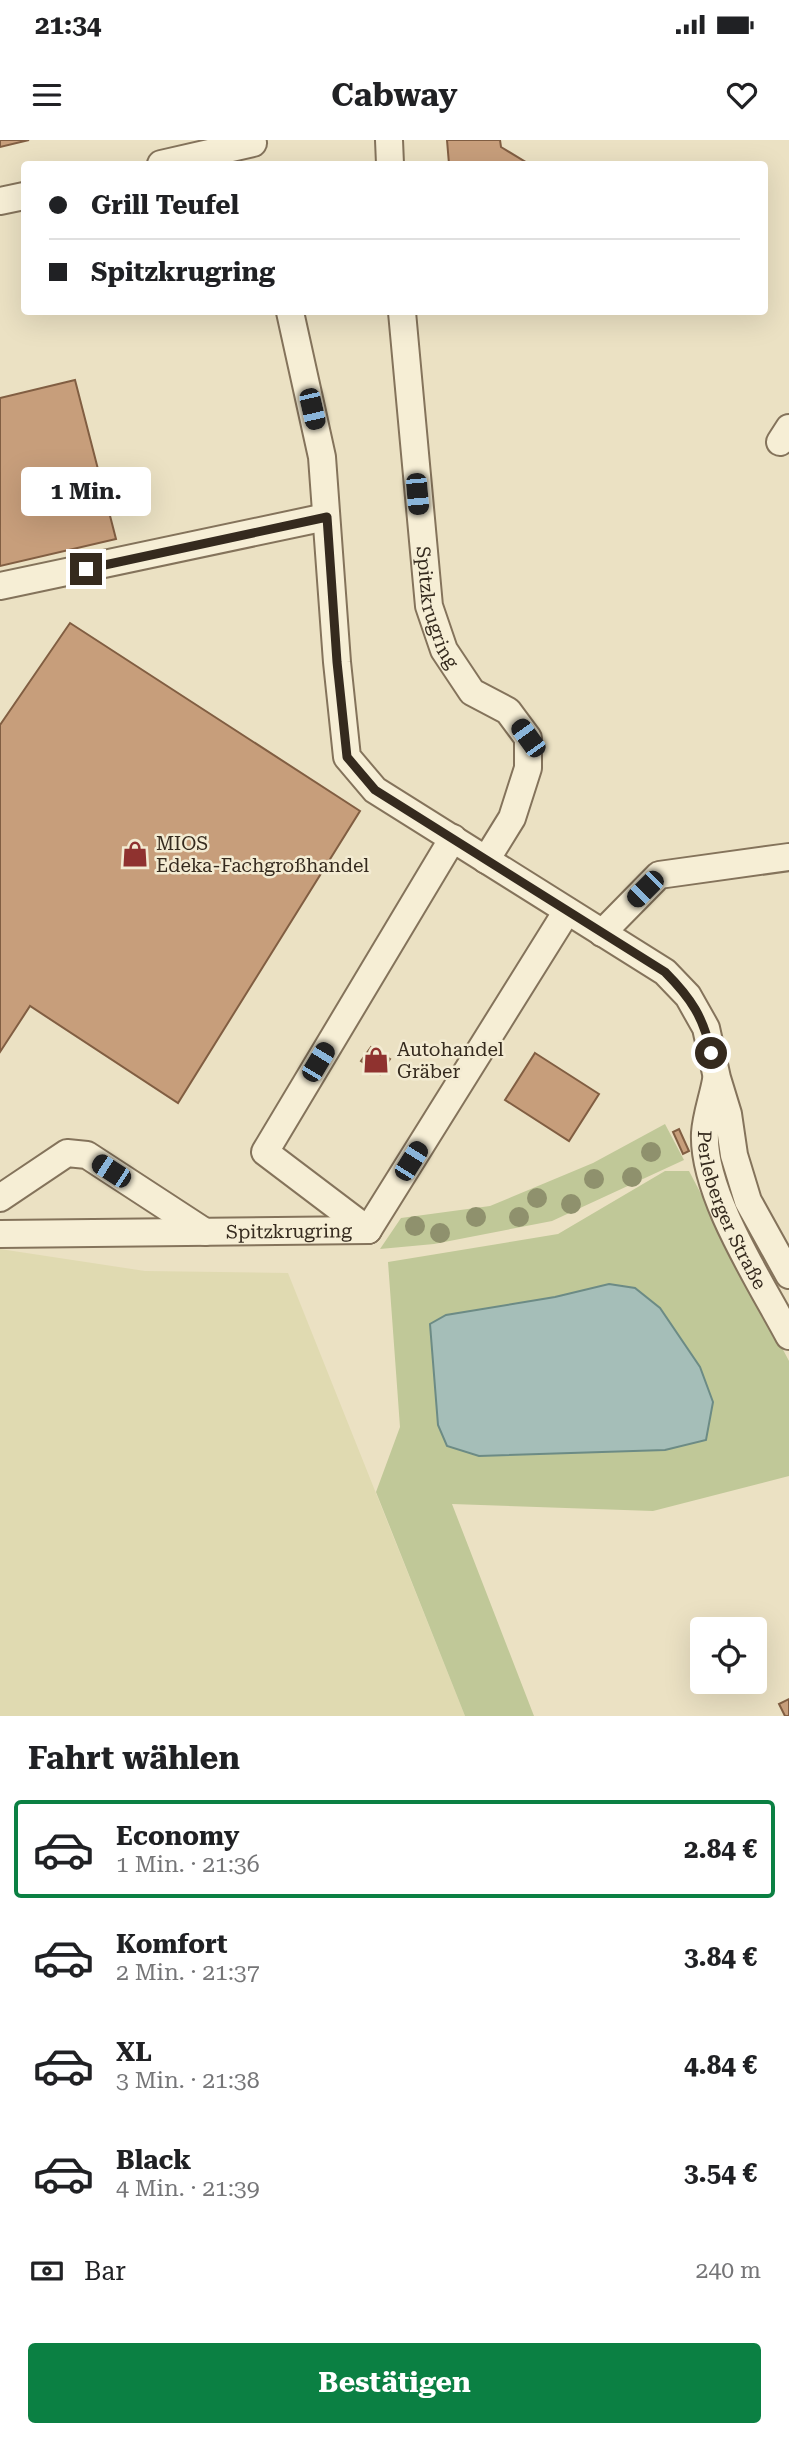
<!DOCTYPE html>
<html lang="de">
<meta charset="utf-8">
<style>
body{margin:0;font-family:"Roboto Serif",serif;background:#f2f2f2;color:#202124;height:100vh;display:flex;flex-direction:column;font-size:26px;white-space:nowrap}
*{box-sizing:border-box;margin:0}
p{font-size:23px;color:#757577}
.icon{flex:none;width:38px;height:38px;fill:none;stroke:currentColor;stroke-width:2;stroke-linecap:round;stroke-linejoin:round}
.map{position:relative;height:1576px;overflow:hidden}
.details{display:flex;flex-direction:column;background:#fff;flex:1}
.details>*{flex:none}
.banner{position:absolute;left:21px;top:21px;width:747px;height:154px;border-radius:7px;box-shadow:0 7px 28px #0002;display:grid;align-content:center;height:154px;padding:0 28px;background:#fff}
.fabs{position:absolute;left:690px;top:1477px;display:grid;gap:14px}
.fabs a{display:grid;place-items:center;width:77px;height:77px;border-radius:7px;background:#fff;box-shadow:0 7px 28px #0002;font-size:35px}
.end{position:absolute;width:32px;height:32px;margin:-16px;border:9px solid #352a1e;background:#fff;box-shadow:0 0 0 4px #fff}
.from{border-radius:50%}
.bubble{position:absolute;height:49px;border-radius:7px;background:#fff;box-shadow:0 7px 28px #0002;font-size:23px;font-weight:700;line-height:49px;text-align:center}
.car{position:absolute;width:21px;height:42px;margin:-21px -10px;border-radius:9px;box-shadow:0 0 5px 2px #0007;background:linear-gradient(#222 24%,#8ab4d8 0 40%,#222 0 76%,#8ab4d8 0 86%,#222 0)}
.banner b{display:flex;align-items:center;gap:24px;height:66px;font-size:26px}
.banner b+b{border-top:2px solid #e0e0e0}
.banner i{width:18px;height:18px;background:#202124}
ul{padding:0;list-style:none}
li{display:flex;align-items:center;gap:21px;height:98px;margin:0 14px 10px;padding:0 14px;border:4px solid transparent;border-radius:7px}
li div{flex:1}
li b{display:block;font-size:26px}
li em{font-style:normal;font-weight:700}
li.selected{border-color:#0b8043}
li>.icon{width:63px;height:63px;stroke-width:1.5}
h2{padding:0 28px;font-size:32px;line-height:84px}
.pay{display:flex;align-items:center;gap:18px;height:77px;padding:0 28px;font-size:26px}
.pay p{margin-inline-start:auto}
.primary-button{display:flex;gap:14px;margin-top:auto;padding:14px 28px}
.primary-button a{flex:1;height:80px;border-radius:7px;background:#0b8043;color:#fff;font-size:28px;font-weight:700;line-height:80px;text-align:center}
.status{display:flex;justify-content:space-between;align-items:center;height:49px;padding:0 35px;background:#fff;direction:ltr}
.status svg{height:19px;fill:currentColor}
header{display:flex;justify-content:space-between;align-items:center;height:91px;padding:0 28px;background:#fff;font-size:32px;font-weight:700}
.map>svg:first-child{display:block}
.farmland{fill:#e0dab1}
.green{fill:#c0c898;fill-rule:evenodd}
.water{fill:#a5beb8;stroke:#6c8b85;stroke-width:2}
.building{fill:#c79e7b;stroke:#815e42;stroke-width:2}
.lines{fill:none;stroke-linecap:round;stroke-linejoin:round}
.minor-casing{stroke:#84735b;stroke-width:30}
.minor{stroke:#f6eed5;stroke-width:26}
.tree{fill:#8f916d}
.route{stroke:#352a1e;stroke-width:9}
.labels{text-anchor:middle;stroke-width:5;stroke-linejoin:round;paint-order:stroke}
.street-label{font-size:19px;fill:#352a1e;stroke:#f3ebd2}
.poi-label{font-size:19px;fill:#352a1e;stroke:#f3ebd2;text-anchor:start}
</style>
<div class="status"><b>21:34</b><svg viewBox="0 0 49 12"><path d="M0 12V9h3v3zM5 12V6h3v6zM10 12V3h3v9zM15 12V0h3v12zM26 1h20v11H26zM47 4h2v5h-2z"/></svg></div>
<header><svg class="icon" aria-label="menu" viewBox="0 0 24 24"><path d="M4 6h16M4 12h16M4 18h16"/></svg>Cabway<svg class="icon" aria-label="heart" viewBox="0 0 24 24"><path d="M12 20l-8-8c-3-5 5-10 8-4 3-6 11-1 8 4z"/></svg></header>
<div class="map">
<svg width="789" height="1576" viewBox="0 0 789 1576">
<rect width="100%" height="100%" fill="#ebe1c3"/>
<!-- farmland -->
<path class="farmland" d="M0,1109L145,1131L288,1133L465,1576H0Z"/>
<!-- green -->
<path class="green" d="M665,984L684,1020L552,1081L434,1104L380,1109L401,1078L490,1066L593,1023Z
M665,1031H689L789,1221V1336L653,1371L452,1364L534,1576H465L376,1352L400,1287L388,1122L558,1094ZM609,1144L700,1227L713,1261L706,1300L665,1310L479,1316L430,1184L446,1175L555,1157Z"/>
<!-- water -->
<path class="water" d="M609,1144L635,1148L660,1168L700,1227L713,1262L706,1300L665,1310L479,1316L447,1306L438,1285L430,1184L446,1175L555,1157Z"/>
<!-- building -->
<path class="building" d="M0,0H29L0,7Z
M447,0H500L501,7L529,24H449Z
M460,172H495L460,174Z
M75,240L116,399L0,426V258Z
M70,483L360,671L178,963L30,866L0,912V585Z
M371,907L390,919L380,934L361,921Z
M535,913L599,954L569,1001L505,960Z
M679,989L689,1011L683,1014L673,992Z
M789,1559V1576H785L779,1564Z"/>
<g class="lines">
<!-- minor casing -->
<g class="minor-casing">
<g id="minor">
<path d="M389,0L390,24"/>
<path d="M161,24L253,3"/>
<path d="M0,61L24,56"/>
<path d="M290,172L322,317L337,522L347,617L375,650L665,832L688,856L706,888L717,938L728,974L734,1015L748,1061L789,1135"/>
<path id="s1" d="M402,172L429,466L444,510L472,552L508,571L528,598V628L512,678L486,720"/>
<path d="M780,302L789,288"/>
<path d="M0,446L326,377"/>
<path d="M602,793L659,735L789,717"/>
<path id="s2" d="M716,940C713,957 706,976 705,993C702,1053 761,1143 789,1196"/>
<path d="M0,1058L67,1013L87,1015L205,1092"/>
<path d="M368,1090L265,1012L453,698"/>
<path d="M368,1090L567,771"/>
<path id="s3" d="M0,1094L368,1090"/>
</g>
</g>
<!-- minor -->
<use href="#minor" class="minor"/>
</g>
<!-- trees -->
<g class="tree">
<circle cx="651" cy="1012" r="10"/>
<circle cx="632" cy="1037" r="10"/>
<circle cx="594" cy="1039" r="10"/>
<circle cx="537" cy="1058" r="10"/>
<circle cx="571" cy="1064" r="10"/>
<circle cx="476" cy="1077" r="10"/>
<circle cx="519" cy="1077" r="10"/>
<circle cx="415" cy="1086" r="10"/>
<circle cx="440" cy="1093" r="10"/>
</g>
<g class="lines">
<!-- route -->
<path class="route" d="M86,429L327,377L337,522L347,617L375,650L665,832C691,858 704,878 711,913"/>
</g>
<!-- icons -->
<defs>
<g id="shop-bare" transform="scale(2.1)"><path d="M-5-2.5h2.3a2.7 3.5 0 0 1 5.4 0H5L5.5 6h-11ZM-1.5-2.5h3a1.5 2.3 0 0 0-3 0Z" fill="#8f322f" stroke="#f3ebd2" stroke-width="2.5" paint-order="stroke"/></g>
</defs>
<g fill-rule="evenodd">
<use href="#shop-bare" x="135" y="714"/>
<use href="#shop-bare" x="376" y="920"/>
</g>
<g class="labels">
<!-- street labels -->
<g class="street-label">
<text dy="7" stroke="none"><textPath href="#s1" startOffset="298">Spitzkrugring</textPath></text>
<text dy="7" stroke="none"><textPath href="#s2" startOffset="136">Perleberger Straße</textPath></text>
<text dy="7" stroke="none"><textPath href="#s3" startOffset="289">Spitzkrugring</textPath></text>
</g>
<!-- poi labels -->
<g class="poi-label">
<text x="156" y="710">MIOS<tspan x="156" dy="22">Edeka-Fachgroßhandel</tspan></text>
<text x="397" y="916">Autohandel<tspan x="397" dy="22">Gräber</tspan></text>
</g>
</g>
</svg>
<div class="fabs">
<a><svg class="icon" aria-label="locate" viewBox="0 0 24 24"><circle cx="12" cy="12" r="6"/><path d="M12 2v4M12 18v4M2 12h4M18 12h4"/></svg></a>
</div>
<i class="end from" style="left:711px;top:913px"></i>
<i class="end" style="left:86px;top:429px"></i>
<div class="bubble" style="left:21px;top:327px;width:130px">1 Min.</div>
<i class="car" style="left:312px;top:269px;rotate:167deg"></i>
<i class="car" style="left:417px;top:354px;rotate:175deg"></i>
<i class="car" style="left:528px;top:598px;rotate:324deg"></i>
<i class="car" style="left:645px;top:749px;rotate:225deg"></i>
<i class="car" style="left:318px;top:922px;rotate:31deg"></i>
<i class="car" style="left:411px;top:1021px;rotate:32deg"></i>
<i class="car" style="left:111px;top:1031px;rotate:303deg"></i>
<div class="banner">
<b><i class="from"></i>Grill Teufel</b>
<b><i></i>Spitzkrugring</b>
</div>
</div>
<section class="details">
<h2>Fahrt wählen</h2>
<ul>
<li class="selected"><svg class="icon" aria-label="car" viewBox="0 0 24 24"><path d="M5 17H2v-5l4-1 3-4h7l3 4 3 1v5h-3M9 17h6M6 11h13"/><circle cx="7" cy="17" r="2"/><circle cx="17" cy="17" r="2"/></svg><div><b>Economy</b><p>1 Min. · 21:36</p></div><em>2.84 €</em></li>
<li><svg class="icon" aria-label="car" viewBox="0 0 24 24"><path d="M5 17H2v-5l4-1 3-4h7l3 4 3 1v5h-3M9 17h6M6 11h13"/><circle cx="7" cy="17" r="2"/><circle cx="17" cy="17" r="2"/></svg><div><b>Komfort</b><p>2 Min. · 21:37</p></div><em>3.84 €</em></li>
<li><svg class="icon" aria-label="car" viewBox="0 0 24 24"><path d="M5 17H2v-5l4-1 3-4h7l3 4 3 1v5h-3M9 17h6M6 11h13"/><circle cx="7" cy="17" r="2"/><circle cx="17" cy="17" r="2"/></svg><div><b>XL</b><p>3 Min. · 21:38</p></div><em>4.84 €</em></li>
<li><svg class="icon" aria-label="car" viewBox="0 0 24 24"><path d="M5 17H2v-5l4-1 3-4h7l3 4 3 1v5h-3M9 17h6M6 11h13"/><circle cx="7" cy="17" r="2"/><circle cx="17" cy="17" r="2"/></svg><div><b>Black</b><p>4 Min. · 21:39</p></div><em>3.54 €</em></li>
</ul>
<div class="pay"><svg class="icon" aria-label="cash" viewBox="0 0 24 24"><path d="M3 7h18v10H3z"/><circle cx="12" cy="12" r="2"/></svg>Bar<p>240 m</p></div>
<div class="primary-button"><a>Bestätigen</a></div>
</section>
